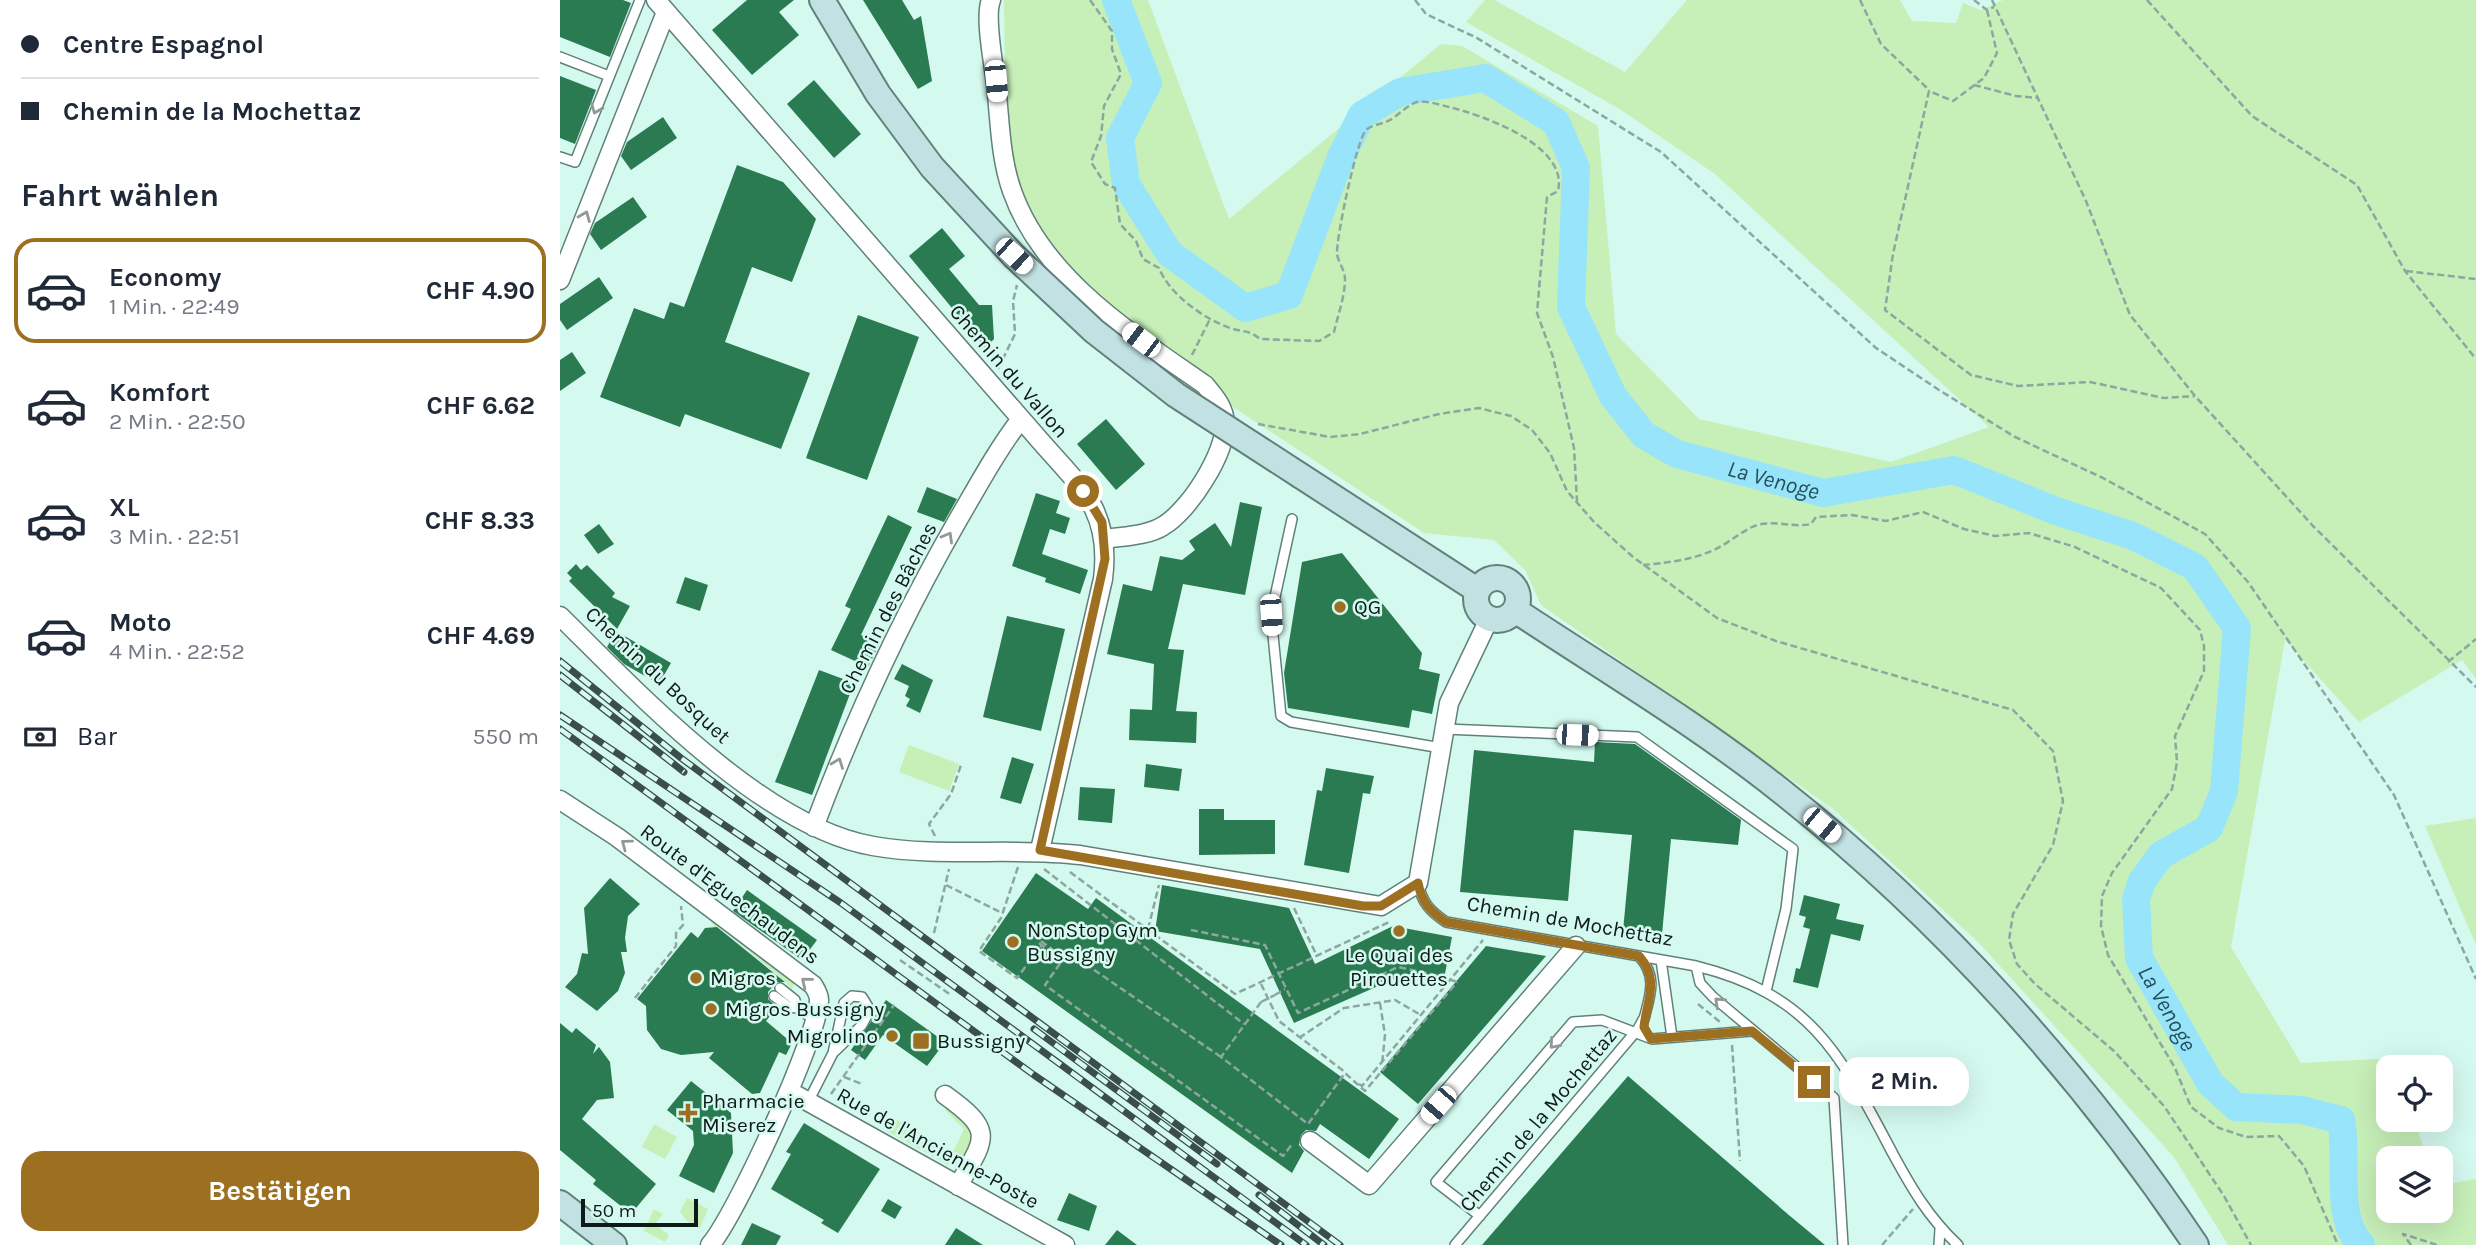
<!DOCTYPE html>
<html lang="de">
<meta charset="utf-8">
<style>
body{margin:0;font-family:Karla,sans-serif;background:#f6f6f7;color:#1f2937;height:100vh;display:flex;flex-direction:column;font-size:26px;white-space:nowrap}
*{box-sizing:border-box;margin:0}
p{font-size:23px;color:#747a83}
.icon{flex:none;width:38px;height:38px;fill:none;stroke:currentColor;stroke-width:2;stroke-linecap:round;stroke-linejoin:round}
.map{position:relative;flex:1;overflow:hidden}
.panel{display:flex;flex-direction:column;background:#fff;width:560px}
.panel>*{flex:none}
.banner{display:grid;align-content:center;height:154px;padding:0 21px;background:#fff}
.controls{position:absolute;left:1816px;top:1055px;display:grid;gap:14px}
.controls a{display:grid;place-items:center;width:77px;height:77px;border-radius:14px;background:#fff;box-shadow:0 7px 28px #0002;font-size:35px}
.scale{position:absolute;left:21px;bottom:18px;width:117px;box-sizing:border-box;padding-left:7px;border:4px solid #0d1b18;border-top:0;font-size:19px;line-height:24px;white-space:nowrap;color:#0d1b18;-webkit-text-stroke:5px #d4f9ef;paint-order:stroke}
.end{position:absolute;width:32px;height:32px;margin:-16px;border:9px solid #9d6f21;background:#fff;box-shadow:0 0 0 4px #fff}
.from{border-radius:50%}
.bubble{position:absolute;height:49px;border-radius:21px;background:#fff;box-shadow:0 7px 28px #0002;font-size:23px;font-weight:700;line-height:49px;text-align:center}
.car{position:absolute;width:21px;height:42px;margin:-21px -10px;border-radius:9px;box-shadow:0 0 5px 2px #0007;background:linear-gradient(#fff 24%,#345 0 40%,#fff 0 76%,#345 0 86%,#fff 0)}
.banner b{display:flex;align-items:center;gap:24px;height:66px;font-size:26px}
.banner b+b{border-top:2px solid #e0e1e3}
.banner i{width:18px;height:18px;background:#1f2937}
ul{padding:0;list-style:none}
li{display:flex;align-items:center;gap:21px;height:105px;margin:0 14px 10px;padding:0 7px;border:4px solid transparent;border-radius:21px}
li div{flex:1}
li b{display:block;font-size:26px}
li em{font-style:normal;font-weight:700}
li.on{border-color:#9d6f21}
li>.icon{width:63px;height:63px;stroke-width:1.5}
h2{padding:0 21px;font-size:32px;line-height:84px}
.pay{display:flex;align-items:center;gap:18px;height:77px;padding:0 21px;font-size:26px}
.pay p{margin-inline-start:auto}
.cta{display:flex;gap:14px;margin-top:auto;padding:14px 21px}
.cta a{flex:1;height:80px;border-radius:21px;background:#9d6f21;color:#fff;font-size:28px;font-weight:700;line-height:80px;text-align:center}
main{display:flex;flex:1;min-height:0}
.map>svg:first-child{display:block}
.green{fill:#c7efb8}
.lines{fill:none;stroke-linecap:round;stroke-linejoin:round}
.river{stroke:#97e4fb;stroke-width:28}
.building{fill:#2b7b52}
.lane-casing{stroke:#608179;stroke-width:12}
.street-casing{stroke:#608179;stroke-width:21}
.secondary-casing{stroke:#608179;stroke-width:28}
.path{stroke:#8ba7a0;stroke-width:2.5;stroke-dasharray:7 3.5;stroke-linecap:butt}
.lane{stroke:#fff;stroke-width:9}
.street{stroke:#fff;stroke-width:18}
.secondary{stroke:#c1e1e2;stroke-width:24}
.rail-casing{stroke:#3b4e4a;stroke-width:7}
.rail{stroke:#d4f9ef;stroke-width:4.5;stroke-dasharray:13;stroke-linecap:butt}
.secondary-bridge-casing{stroke:#608179;stroke-width:28;stroke-linecap:butt}
.path-bridge{stroke:#8ba7a0;stroke-width:2.5;stroke-dasharray:7 3.5;stroke-linecap:butt}
.secondary-bridge{stroke:#c1e1e2;stroke-width:24}
.oneway{stroke:#929897}
.route{stroke:#9d6f21;stroke-width:9}
.poi-dot{fill:#9d6f21;stroke:#d4f9ef;stroke-width:2.5}
.labels{text-anchor:middle;stroke-width:5;stroke-linejoin:round;paint-order:stroke}
.street-label{font-size:21px;fill:#0d1b18;stroke:#d4f9ef}
.poi-label{font-size:21px;fill:#0d1b18;stroke:#d4f9ef;text-anchor:start}
.water-label{font-size:23px;font-style:italic;fill:#23505c;stroke:#d4f9ef}
</style>
<main>
<section class="panel">
<div class="banner">
<b><i class="from"></i>Centre Espagnol</b>
<b><i></i>Chemin de la Mochettaz</b>
</div>
<h2>Fahrt wählen</h2>
<ul>
<li class="on"><svg class="icon" aria-label="car" viewBox="0 0 24 24"><path d="M5 17H2v-5l4-1 3-4h7l3 4 3 1v5h-3M9 17h6M6 11h13"/><circle cx="7" cy="17" r="2"/><circle cx="17" cy="17" r="2"/></svg><div><b>Economy</b><p>1 Min. · 22:49</p></div><em>CHF 4.90</em></li>
<li><svg class="icon" aria-label="car" viewBox="0 0 24 24"><path d="M5 17H2v-5l4-1 3-4h7l3 4 3 1v5h-3M9 17h6M6 11h13"/><circle cx="7" cy="17" r="2"/><circle cx="17" cy="17" r="2"/></svg><div><b>Komfort</b><p>2 Min. · 22:50</p></div><em>CHF 6.62</em></li>
<li><svg class="icon" aria-label="car" viewBox="0 0 24 24"><path d="M5 17H2v-5l4-1 3-4h7l3 4 3 1v5h-3M9 17h6M6 11h13"/><circle cx="7" cy="17" r="2"/><circle cx="17" cy="17" r="2"/></svg><div><b>XL</b><p>3 Min. · 22:51</p></div><em>CHF 8.33</em></li>
<li><svg class="icon" aria-label="car" viewBox="0 0 24 24"><path d="M5 17H2v-5l4-1 3-4h7l3 4 3 1v5h-3M9 17h6M6 11h13"/><circle cx="7" cy="17" r="2"/><circle cx="17" cy="17" r="2"/></svg><div><b>Moto</b><p>4 Min. · 22:52</p></div><em>CHF 4.69</em></li>
</ul>
<div class="pay"><svg class="icon" aria-label="cash" viewBox="0 0 24 24"><path d="M3 7h18v10H3z"/><circle cx="12" cy="12" r="2"/></svg>Bar<p>550 m</p></div>
<div class="cta"><a>Bestätigen</a></div>
</section>
<div class="map">
<svg width="1916" height="1245" viewBox="0 0 1916 1245">
<rect width="100%" height="100%" fill="#d4f9ef"/>
<!-- green -->
<path class="green" d="M444,0H588L669,219L881,44L902,46L1038,126L1056,334L1139,419L1331,462L1429,427L1155,174L1061,110L906,22L925,0H934L1065,72L1127,0H1340L1352,21L1396,23L1403,3L1421,10L1443,0H1916V679L1902,660L1799,722L1725,640L1671,947L1741,1063L1835,1058L1838,1067L1829,1068V1120H1854L1867,1158H1829V1211H1881V1185L1916,1179V1245H1668L1614,1157L1418,942L1273,809L981,605L965,570L934,540L864,533L567,337L488,246L455,186L445,82Z
M349,745L399,764L389,791L339,772Z
M1916,818V945L1865,826Z
M148,915L235,980L232,990L224,980L159,927H154Z
M387,1108L408,1121L414,1142L403,1165H388L325,1130L332,1117L393,1152L404,1129L385,1110Z
M94,1124L117,1137L105,1159L82,1147Z
M127,1198L148,1209L140,1228L128,1222L120,1212Z
M94,1209L103,1214L95,1224L109,1235L105,1242L84,1231Z"/>
<g class="lines">
<!-- river -->
<path class="river" id="s1" d="M556,0L588,83L560,138L566,184L609,253L685,308L729,295L781,157L802,115L840,92L925,78L996,122L1016,168L1011,307L1053,396L1084,435L1117,454L1263,493L1394,470L1496,511L1573,536L1635,567L1677,628L1664,791L1649,828L1601,855L1582,881L1576,899L1579,958L1650,1083L1676,1107L1742,1110L1781,1120C1789,1156 1773,1216 1801,1245"/>
</g>
<!-- building -->
<path class="building" d="M0,0H63L71,3L50,57L0,37Z
M187,0H234L219,12L239,35L192,75L152,30Z
M303,0H342L354,20L361,16L372,81L358,89Z
M0,76L36,90L15,144L0,138Z
M254,80L301,134L274,158L227,104Z
M103,117L117,138L71,170L61,156L67,142Z
M177,165L223,182L256,219L232,282L192,267L165,342L250,373L221,449L125,414L120,427L40,397L74,308L104,319L110,302L124,307Z
M73,197L87,217L41,250L30,234L35,223Z
M382,228L405,256L389,269L419,305H432L434,339L425,348L349,256Z
M39,277L53,298L7,330L0,320V304Z
M298,315L359,337L307,480L246,458Z
M12,352L26,373L0,391V360Z
M546,419L585,464L556,490L517,444Z
M367,487L397,499L384,522L357,512Z
M476,493L500,501L496,513L510,518L505,534L490,529L482,554L528,570L520,594L485,582L486,578L452,566Z
M680,502L702,507L685,595L623,584L608,649L624,650L616,711L637,712L636,743L569,740L570,709L592,710L594,664L547,654L563,584L592,591L600,556L622,560L635,550L629,541L655,523L671,547Z
M328,515L352,527L301,635L320,643L308,667L271,650L291,609L285,606Z
M39,524L54,544L38,554L24,535Z
M782,553L862,653L859,669L880,674L872,714L852,710L849,728L728,708L724,673L742,562Z
M16,564L21,570L27,565L55,593L52,597L70,606L57,629L9,581L12,578L7,573Z
M125,577L148,585L140,611L116,603Z
M447,616L505,629L481,731L423,717Z
M56,631L111,663L99,684L64,664L47,647Z
M342,664L373,680L360,713L346,706L350,699L345,696L349,686L334,679Z
M259,670L294,683L252,795L215,782Z
M1035,742L1075,744L1181,820L1178,845L1111,839L1102,934L1063,931L1072,835L1014,830L1008,901L900,892L914,750L1034,762Z
M452,757L474,764L461,804L440,798Z
M586,764L622,769L619,791L584,787Z
M766,768L814,776L810,794L803,793L789,873L744,865L757,790L762,791Z
M520,787L555,789L552,823L518,820Z
M639,809H664V820H715V854L639,855Z
M476,873L528,909L536,898L839,1119L809,1159L760,1124L756,1131L746,1130L741,1135L739,1145L744,1151L732,1173L422,951Z
M50,878L80,904L68,916L65,938L67,952H61L65,973L58,991L37,1011L5,987L17,974L22,953L28,954L24,908Z
M602,885L729,908L755,964L833,926L892,937L883,984L841,976L734,1023L700,949L595,931Z
M187,890L257,940L242,960L173,911Z
M1244,895L1280,904L1276,919L1304,925L1300,941L1271,934L1258,988L1233,982L1236,968L1240,969L1250,929L1243,927L1246,917L1239,915Z
M157,927L225,982H217L208,992V999L217,1007L206,1021L232,1043L226,1055L219,1052L200,1093L192,1094L149,1058L154,1052L121,1055L101,1049L87,1030L86,1006L77,999L131,932L138,938L145,928Z
M926,946L986,956L858,1104L820,1072Z
M326,1000L385,1042L367,1066L323,1035L305,1060L291,1050Z
M0,1023L12,1033L16,1028L36,1045L33,1054L39,1047L50,1062L54,1098L37,1100L22,1119L96,1184L71,1214L33,1184L36,1180L0,1150Z
M1068,1076L1230,1216L1265,1245H922Z
M131,1081L171,1113L173,1153L154,1193L119,1176L134,1145L133,1131L107,1110Z
M244,1123L320,1169L278,1233L261,1223L264,1220L211,1189L231,1154L226,1152Z
M509,1193L537,1206L529,1231L497,1220Z
M328,1199L342,1207L335,1219L321,1211Z
M192,1223L221,1236L216,1245H181Z
M396,1228L423,1245H385Z
M557,1230L577,1245H545Z"/>
<g class="lines">
<!-- lane casing -->
<g class="lane-casing">
<path id="lane" d="M0,57L49,76
M0,157L15,162L80,0
M732,519L711,615L721,716L731,722L881,748
M885,729L1077,737L1233,849L1226,909L1206,991
M858,883C862,903 870,911 886,922L1136,966C1253,995 1281,1056 1333,1154C1352,1189 1369,1218 1398,1245
M1079,956C1098,977 1090,995 1084,1019
M1101,960L1112,1037
M1136,966L1140,983L1153,997L1274,1098L1283,1245
M220,988L235,1000L237,1008L255,1020
M214,996L229,1007L237,1008
M248,1102L273,1053L284,1003L292,996L302,997L310,1010L302,1025L273,1053
M920,1216L876,1182L1013,1022L1042,1020L1092,1039L1192,1031
M895,1245L1078,1029L1085,1016
M1379,1245L1380,1229"/>
</g>
<!-- street casing -->
<g class="street-casing">
<path id="street" d="M96,0L476,436C518,485 552,508 543,579L480,850
M431,0C424,17 434,65 436,85C440,120 440,157 452,191C483,279 572,334 645,385C655,397 664,407 665,423C666,453 629,511 603,526C587,536 563,536 545,539
M0,280L106,12
M0,616C77,692 204,828 313,846C381,858 451,847 520,855L821,906L858,883L889,703L929,619
M0,800L57,837L253,985C256,990 259,994 259,1000C259,1035 175,1217 150,1245
M254,827C294,721 342,617 399,518C419,484 437,450 461,419
M229,1091L505,1245
M385,1095C435,1131 426,1137 398,1186
M750,1141L809,1185L1016,946"/>
</g>
<!-- secondary casing -->
<g class="secondary-casing">
<path id="secondary" d="M262,0L318,94L372,167L454,256
M741,476L917,590
M916 599a21 21 0 1 1 42 0a21 21 0 1 1-42 0Z
M955,610C1044,669 1137,724 1221,791C1382,918 1522,1075 1636,1245
M0,1203L54,1245"/>
</g>
<!-- path -->
<path class="path" d="M530,0L552,31V49L561,74L544,106L541,136L531,162L545,184L555,188L560,224L576,241L583,259L599,268C609,294 644,319 670,328C682,332 690,330 700,339L759,341L774,332C778,315 785,296 785,279C785,270 778,262 777,254C776,238 797,139 806,130C811,125 823,124 830,120C839,115 847,105 857,102C866,100 880,105 889,107C922,115 1009,145 998,191L987,197L977,313L993,357L1014,448L1017,501
M855,0L866,14L917,38L1101,152L1316,348L1379,390L1455,437L1543,478L1645,534L1688,582L1834,795L1916,979
M1300,0L1321,44L1369,90
M1414,0L1427,10L1434,7
M1432,0L1526,201L1570,315L1635,396L1753,526L1916,687
M1587,0L1692,116L1797,185L1845,271L1916,359
M1427,10L1437,53L1424,78L1393,101L1369,91L1333,254L1325,310L1411,375L1458,386L1530,382L1604,398L1635,396
M1414,85L1456,96L1478,98
M1846,271L1916,279
M632,355L650,319
M438,369L455,334L453,301L457,285
M698,424L770,437L800,434L879,414L919,408L951,416L972,430L990,453L1007,491L1034,522L1073,557L1157,618L1216,641L1453,710L1493,751L1503,801L1493,845L1453,914L1449,940L1457,964L1475,984L1554,1051L1604,1106L1664,1196L1691,1245
M1083,565C1106,563 1132,560 1154,550C1169,543 1181,531 1197,525C1216,520 1232,528 1251,524L1256,517L1292,515L1326,521L1363,512L1404,529L1435,536L1469,533L1515,547L1601,588L1640,630L1644,646V671L1615,736L1617,762L1612,789L1552,873L1542,896L1541,926L1548,955L1615,1068L1631,1107L1659,1128L1686,1137L1719,1136L1744,1166L1778,1245
M1888,662L1916,639
M375,836L369,824L391,794L401,765
M458,867L441,918L419,951L457,978L482,945
M484,869L684,1024
M510,872L675,994L829,922
M386,885L442,913
M734,908L757,956
M588,929L599,885
M631,930L705,945L738,1013L838,967L880,976
M374,933L389,869
M481,941L504,958
M479,943L495,955
M340,960L391,995
M701,984L719,1021L786,1073
M715,995L725,989
M75,998L116,946V933L123,925L121,906
M701,1002L661,1057L748,1124L785,1073L805,1091L897,982
M820,1003L825,1035L822,1064
M1138,1004L1160,1022
M739,1038L784,1008L835,1000L859,1014
M1172,1045L1180,1161
M661,1057L508,952L485,985L723,1156L733,1143
M284,1077L302,1084
M799,1084L802,1086L923,940
M271,1094L334,1005
M195,1103L205,1108
M1322,1245L1353,1209
M1851,1245L1843,1234L1877,1245"/>
<!-- lane -->
<use href="#lane" class="lane"/>
<!-- street -->
<use href="#street" class="street"/>
<!-- secondary -->
<use href="#secondary" class="secondary"/>
<!-- rail casing -->
<g class="rail-casing">
<path id="rail" d="M0,661L121,758L780,1245
M0,675L124,772
M0,715L281,903L746,1245
M0,729L474,1075L721,1245
M474,1029L657,1164
M699,1195L764,1245"/>
</g>
<!-- rail -->
<use href="#rail" class="rail"/>
<!-- secondary-bridge casing -->
<g class="secondary-bridge-casing">
<path id="secondary-bridge" d="M454,256L534,331L616,395L741,476"/>
</g>
<!-- path-bridge -->
<path class="path-bridge" d="M880,976L897,982
M701,1002L715,995"/>
<!-- secondary-bridge -->
<use href="#secondary-bridge" class="secondary-bridge"/>
</g>
<!-- one-way arrows -->
<defs><path id="oneway-chevron" d="M-2-3.5L2.5 0L-2 3.5" fill="none" stroke-width="1.6" stroke-linecap="round" stroke-linejoin="round" transform="scale(1.75)"/></defs>
<g class="oneway">
<use href="#oneway-chevron" transform="translate(36 109) rotate(112)"/>
<use href="#oneway-chevron" transform="translate(25 216) rotate(-68)"/>
<use href="#oneway-chevron" transform="translate(388 537) rotate(-60)"/>
<use href="#oneway-chevron" transform="translate(278 763) rotate(-69)"/>
<use href="#oneway-chevron" transform="translate(66 844) rotate(-143)"/>
<use href="#oneway-chevron" transform="translate(246 982) rotate(-141)"/>
<use href="#oneway-chevron" transform="translate(1159 1002) rotate(-137)"/>
<use href="#oneway-chevron" transform="translate(994 1044) rotate(131)"/>
</g>
<g class="lines">
<!-- route -->
<path class="route" d="M523,491L542,522L545,559L480,850L803,906H821L858,883C862,903 870,911 886,922L1079,956C1100,980 1087,999 1084,1027L1091,1039L1192,1031L1254,1082"/>
</g>
<!-- markers -->
<g class="poi-dot">
<circle cx="780" cy="607" r="7"/>
<circle cx="839" cy="931" r="7"/>
<circle cx="453" cy="942" r="7"/>
<circle cx="136" cy="978" r="7"/>
<circle cx="151" cy="1009" r="7"/>
<circle cx="332" cy="1036" r="7"/>
<rect x="352" y="1032" width="18" height="18" rx="3.5"/>
<path d="M124.5 1102.5h7v7h7v7h-7v7h-7v-7h-7v-7h7z"/>
</g>
<g class="labels">
<!-- street labels -->
<g class="street-label">
<text transform="translate(449 371) rotate(49)" y="7">Chemin du Vallon</text>
<text transform="translate(328 608) rotate(-63)" y="7">Chemin des Bâches</text>
<text transform="translate(98 675) rotate(43)" y="7">Chemin du Bosquet</text>
<text transform="translate(170 894) rotate(37)" y="7">Route d'Eguechaudens</text>
<text transform="translate(1010 921) rotate(10)" y="7">Chemin de Mochettaz</text>
<text transform="translate(978 1120) rotate(-50)" y="7">Chemin de la Mochettaz</text>
<text transform="translate(378 1148) rotate(29)" y="7">Rue de l'Ancienne-Poste</text>
</g>
<!-- poi labels -->
<g class="poi-label">
<text x="794" y="614">QG</text>
<text x="467" y="937">NonStop Gym<tspan x="467" dy="24">Bussigny</tspan></text>
<text x="839" y="962" text-anchor="middle">Le Quai des<tspan x="839" dy="24">Pirouettes</tspan></text>
<text x="150" y="985">Migros</text>
<text x="165" y="1016">Migros Bussigny</text>
<text x="318" y="1043" text-anchor="end">Migrolino</text>
<text x="377" y="1048">Bussigny</text>
<text x="142" y="1108">Pharmacie<tspan x="142" dy="24">Miserez</tspan></text>
</g>
<!-- water labels -->
<g class="water-label">
<text dy="8" stroke="none"><textPath href="#s1" startOffset="1302">La Venoge</textPath></text>
<text dy="8" stroke="none"><textPath href="#s1" startOffset="2247">La Venoge</textPath></text>
</g>
</g>
</svg>
<div class="controls">
<a><svg class="icon" aria-label="locate" viewBox="0 0 24 24"><circle cx="12" cy="12" r="6"/><path d="M12 2v4M12 18v4M2 12h4M18 12h4"/></svg></a>
<a><svg class="icon" aria-label="layers" viewBox="0 0 24 24"><path d="M12 4l9 5-9 5-9-5zM3 14l9 5 9-5"/></svg></a>
</div>
<div class="scale">50 m</div>
<i class="end from" style="left:523px;top:491px"></i>
<i class="end" style="left:1254px;top:1082px"></i>
<div class="bubble" style="left:1279px;top:1057px;width:130px">2 Min.</div>
<i class="car" style="left:436px;top:81px;rotate:175deg"></i>
<i class="car" style="left:454px;top:256px;rotate:133deg"></i>
<i class="car" style="left:581px;top:340px;rotate:307deg"></i>
<i class="car" style="left:711px;top:615px;rotate:176deg"></i>
<i class="car" style="left:1017px;top:735px;rotate:92deg"></i>
<i class="car" style="left:1262px;top:825px;rotate:130deg"></i>
<i class="car" style="left:878px;top:1105px;rotate:221deg"></i>
</div>
</main>
